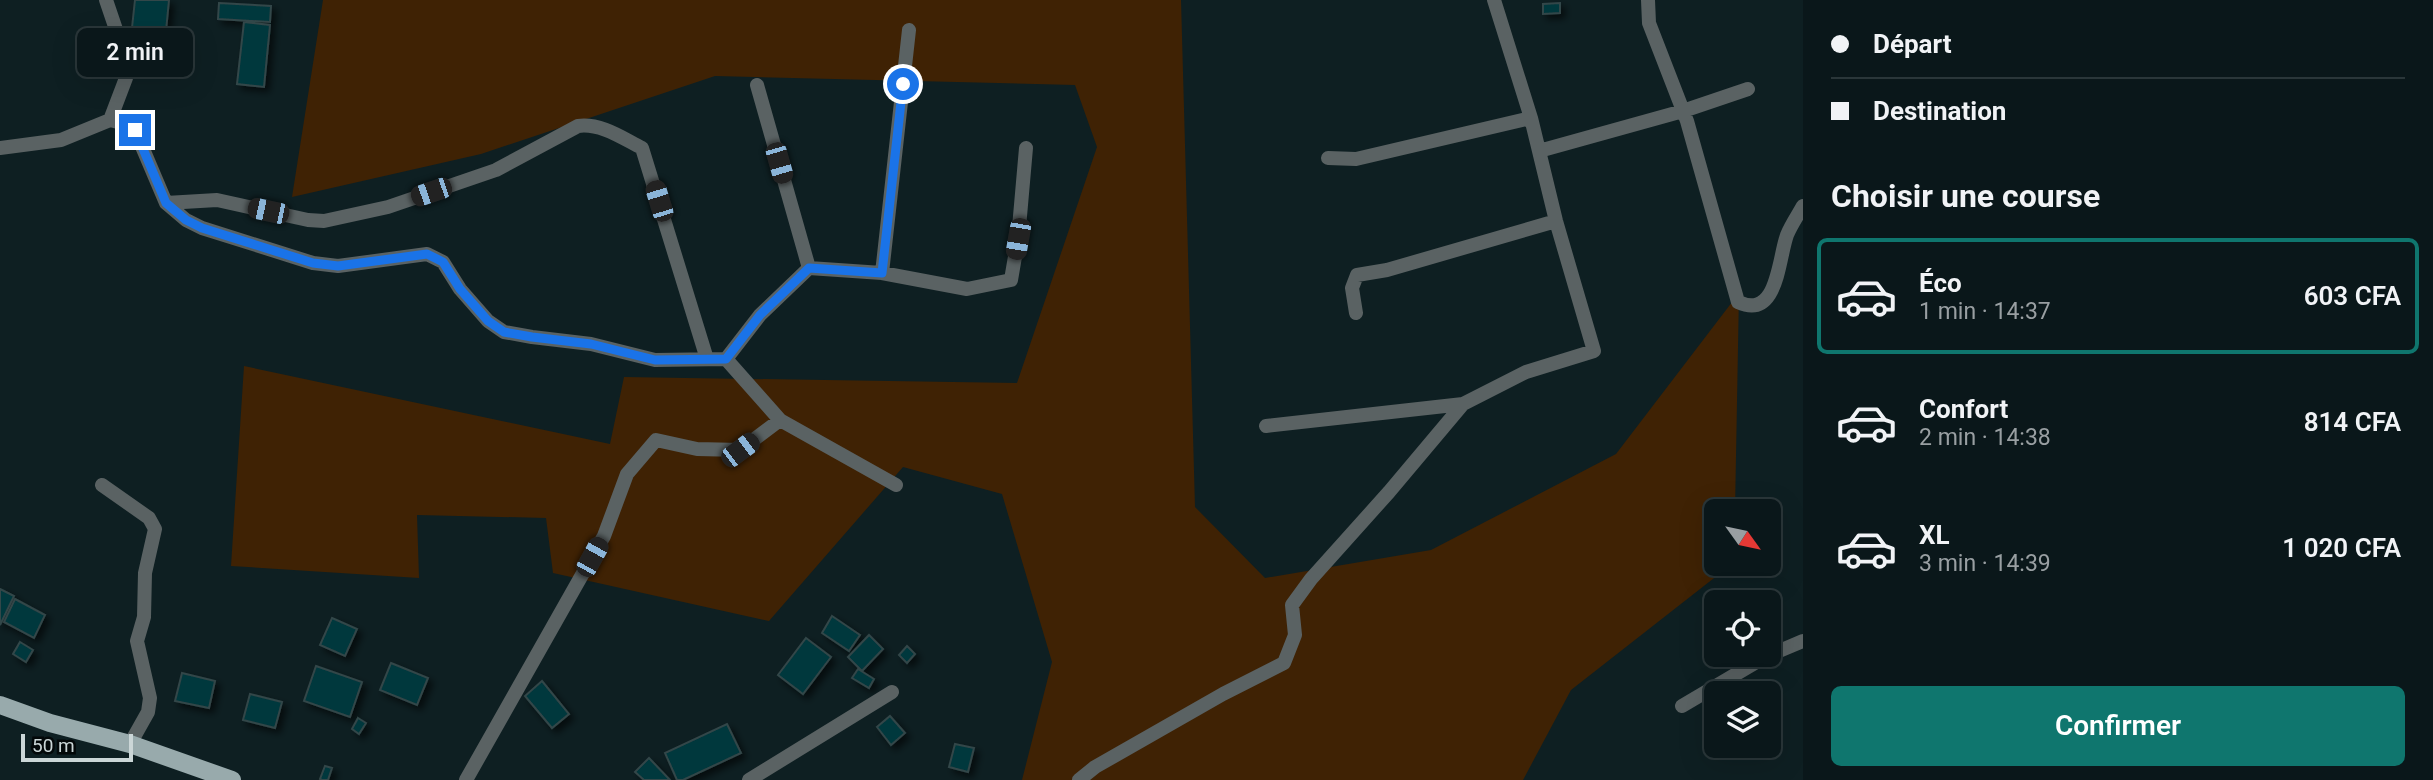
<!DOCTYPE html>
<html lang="fr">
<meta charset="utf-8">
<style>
body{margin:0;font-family:Roboto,sans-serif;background:#132023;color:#f1f3f6;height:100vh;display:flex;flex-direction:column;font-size:26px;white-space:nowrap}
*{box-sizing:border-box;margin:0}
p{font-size:23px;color:#999fa2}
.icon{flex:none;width:38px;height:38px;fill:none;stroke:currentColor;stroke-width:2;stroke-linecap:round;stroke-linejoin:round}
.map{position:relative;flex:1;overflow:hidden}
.drawer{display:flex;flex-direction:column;background:#0a171a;width:630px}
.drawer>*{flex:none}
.guide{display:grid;align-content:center;height:154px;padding:0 28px;background:#0a171a}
.needle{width:46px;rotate:123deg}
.tools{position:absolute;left:1704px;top:499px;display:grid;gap:14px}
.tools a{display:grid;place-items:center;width:77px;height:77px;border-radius:10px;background:#0a171a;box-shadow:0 7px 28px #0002,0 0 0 2px #2a3639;font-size:35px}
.scale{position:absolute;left:21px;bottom:18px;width:112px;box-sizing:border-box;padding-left:7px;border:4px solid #cbd6d7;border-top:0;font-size:19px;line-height:24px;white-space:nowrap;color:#cbd6d7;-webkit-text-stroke:5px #030809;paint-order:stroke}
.end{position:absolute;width:32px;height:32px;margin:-16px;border:9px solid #1a73e8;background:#fff;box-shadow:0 0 0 4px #fff}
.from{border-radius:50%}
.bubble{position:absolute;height:49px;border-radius:10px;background:#0a171a;box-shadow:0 7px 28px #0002,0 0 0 2px #2a3639;font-size:23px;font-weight:600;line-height:49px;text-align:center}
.car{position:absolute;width:21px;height:42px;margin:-21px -10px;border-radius:9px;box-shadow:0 0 5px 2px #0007;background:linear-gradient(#222 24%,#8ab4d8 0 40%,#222 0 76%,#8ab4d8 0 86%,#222 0)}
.guide b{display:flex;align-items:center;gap:24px;height:66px;font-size:26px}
.guide b+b{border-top:2px solid #2a3639}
.guide i{width:18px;height:18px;background:#f1f3f6}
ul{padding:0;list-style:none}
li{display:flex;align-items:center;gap:21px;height:116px;margin:0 14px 10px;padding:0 14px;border:4px solid transparent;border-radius:10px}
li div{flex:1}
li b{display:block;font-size:26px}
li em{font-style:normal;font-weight:600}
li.on{border-color:#0f766e}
li>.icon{width:63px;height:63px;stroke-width:1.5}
h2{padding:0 28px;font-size:32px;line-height:84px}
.primary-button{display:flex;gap:14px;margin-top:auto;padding:14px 28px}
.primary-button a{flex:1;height:80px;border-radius:10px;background:#0f766e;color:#fff;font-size:28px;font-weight:600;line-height:80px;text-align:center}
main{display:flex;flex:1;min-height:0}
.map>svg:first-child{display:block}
.green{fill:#3f2204}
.building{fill:#00373c;stroke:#334648;stroke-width:2;filter:url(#shadow)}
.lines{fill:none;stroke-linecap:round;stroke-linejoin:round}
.street{stroke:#5a6263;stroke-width:14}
.primary{stroke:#98aaac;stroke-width:18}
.route{stroke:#1a73e8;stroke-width:9}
</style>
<main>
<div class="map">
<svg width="1803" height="780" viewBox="0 0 1803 780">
<defs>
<filter id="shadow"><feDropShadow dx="4.5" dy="4.5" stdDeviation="3.5" flood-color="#0009"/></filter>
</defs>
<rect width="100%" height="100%" fill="#0e1f22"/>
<!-- green -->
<path class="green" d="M323,0H1181L1195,507L1265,578L1431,550L1616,454L1739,293L1735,511H1717V564H1732L1571,690L1523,780H1022L1052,662L1002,494L903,467L769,621L553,573L546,518L417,515L419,578L231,566L244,366L610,444L624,377L1017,383L1097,147L1075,85L715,76L481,154L292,197Z"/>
<!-- building -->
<path class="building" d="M135,0H169L165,41L131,37Z
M219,3L271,6L270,22L218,19Z
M1560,3V13L1543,14V4Z
M244,22L270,25L264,87L237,84Z
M0,589L14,596L0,625Z
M15,599L45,615L34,638L4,622Z
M832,616L860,635L849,651L822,633Z
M332,618L357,629L345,656L320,645Z
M869,635L883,649L862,671L848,657Z
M806,638L831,657L803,694L778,675Z
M20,642L33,650L26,662L13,654Z
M907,646L915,654L907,663L899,655Z
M391,663L428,678L417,705L380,690Z
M316,666L362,682L350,717L304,701Z
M858,669L874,679L869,688L852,678Z
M182,673L215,681L209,708L175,701Z
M542,681L569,714L552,728L525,696Z
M250,694L282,702L275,728L243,720Z
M890,716L905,733L891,745L877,727Z
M358,718L366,723L359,734L352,729Z
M727,724L741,753L683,780H677L665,753Z
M955,744L974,748L968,772L949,767Z
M649,758L670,780H644L635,772Z
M325,766L332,768L328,780H322L320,779Z"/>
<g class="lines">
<!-- street -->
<path class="street" d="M106,0L125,56L126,78L110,120
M1648,0L1649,23L1687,121L1738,302C1778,320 1778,260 1787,235C1791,225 1798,215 1803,206
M757,85L809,268
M0,148L61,140L110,120L126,124L135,130L166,203L186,220L202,228L313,263L338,266L427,254L443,262L460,289L488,321L504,332L532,337L591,344L655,360L726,359L760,315L809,268L882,273L967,289L1011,280L1018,239L1026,148
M1539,151L1683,111L1748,89
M1328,158L1356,159L1531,118
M166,203L217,200L308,220L324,221L388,207L496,170L578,126C601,123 622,138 642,148L707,359
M882,273L909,30
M1356,313L1352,288L1357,275L1387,270L1556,221
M726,359L780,420L896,485
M1266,426L1463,404
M102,485L149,518L155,529L145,573L144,617L137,641L150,698L148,712L130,744
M1682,706L1765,657L1803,641
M466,780L604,536L627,474L656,440L697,449L740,450L780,420
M749,780L892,692
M1079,780L1095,767L1223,694L1284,663L1295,635L1292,605L1311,579L1389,492L1463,404L1526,372L1594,351L1556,221L1531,118L1494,0"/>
<!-- primary -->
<path class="primary" d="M0,705L50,723L130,744L232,780"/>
</g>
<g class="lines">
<!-- route -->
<path class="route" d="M135,130L166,203L186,220L202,228L313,263L338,266L427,254L443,262L460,289L488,321L504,332L532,337L591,344L655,360L726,359L760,315L809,268L882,273L903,84"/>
</g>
</svg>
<div class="tools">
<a><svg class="needle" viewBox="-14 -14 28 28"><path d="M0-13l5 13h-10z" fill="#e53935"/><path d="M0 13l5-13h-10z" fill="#999fa2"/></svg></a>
<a><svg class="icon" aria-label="locate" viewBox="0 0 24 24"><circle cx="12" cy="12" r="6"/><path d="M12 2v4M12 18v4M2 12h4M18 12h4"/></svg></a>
<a><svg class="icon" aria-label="layers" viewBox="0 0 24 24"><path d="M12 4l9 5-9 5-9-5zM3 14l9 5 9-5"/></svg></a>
</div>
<div class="scale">50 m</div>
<i class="end from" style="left:903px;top:84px"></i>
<i class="end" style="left:135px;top:130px"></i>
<div class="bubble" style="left:77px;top:28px;width:116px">2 min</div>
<i class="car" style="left:779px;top:163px;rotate:164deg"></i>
<i class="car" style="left:431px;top:192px;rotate:251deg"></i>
<i class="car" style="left:659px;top:201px;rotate:343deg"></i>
<i class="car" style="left:268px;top:211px;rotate:282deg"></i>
<i class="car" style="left:1018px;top:239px;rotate:190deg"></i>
<i class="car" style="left:740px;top:450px;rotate:53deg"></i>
<i class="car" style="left:592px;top:557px;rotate:29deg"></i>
</div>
<section class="drawer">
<div class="guide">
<b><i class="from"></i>Départ</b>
<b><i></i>Destination</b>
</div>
<h2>Choisir une course</h2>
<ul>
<li class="on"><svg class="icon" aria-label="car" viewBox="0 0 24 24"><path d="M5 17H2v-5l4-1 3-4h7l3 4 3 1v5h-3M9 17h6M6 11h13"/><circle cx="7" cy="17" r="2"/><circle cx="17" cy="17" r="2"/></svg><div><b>Éco</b><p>1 min · 14:37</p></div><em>603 CFA</em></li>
<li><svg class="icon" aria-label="car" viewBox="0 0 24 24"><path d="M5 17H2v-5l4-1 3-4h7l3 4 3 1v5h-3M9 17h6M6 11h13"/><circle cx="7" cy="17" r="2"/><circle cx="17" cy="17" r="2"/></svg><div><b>Confort</b><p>2 min · 14:38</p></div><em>814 CFA</em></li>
<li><svg class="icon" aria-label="car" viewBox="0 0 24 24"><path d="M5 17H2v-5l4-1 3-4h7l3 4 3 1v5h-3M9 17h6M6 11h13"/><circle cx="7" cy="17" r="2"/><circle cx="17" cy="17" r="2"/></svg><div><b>XL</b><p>3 min · 14:39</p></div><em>1 020 CFA</em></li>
</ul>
<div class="primary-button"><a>Confirmer</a></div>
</section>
</main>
